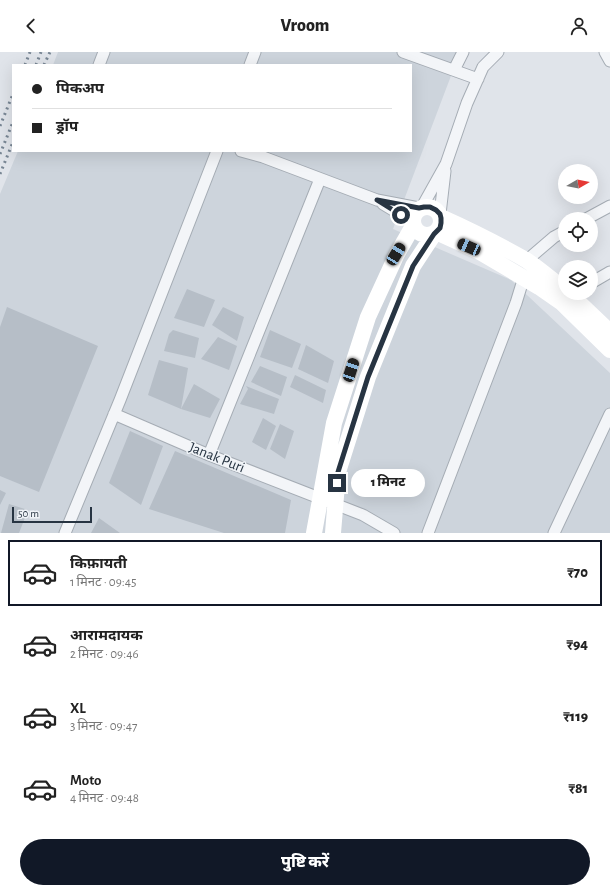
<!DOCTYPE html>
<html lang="hi">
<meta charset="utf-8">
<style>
body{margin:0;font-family:"Alegreya Sans","Noto Sans Devanagari",sans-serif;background:#f2f2f2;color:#222;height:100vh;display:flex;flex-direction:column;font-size:15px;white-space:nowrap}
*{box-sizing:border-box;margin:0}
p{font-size:13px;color:#767676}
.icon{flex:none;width:22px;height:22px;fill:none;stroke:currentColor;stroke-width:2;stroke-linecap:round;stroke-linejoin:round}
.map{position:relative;height:481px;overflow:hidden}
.drawer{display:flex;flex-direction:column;background:#fff;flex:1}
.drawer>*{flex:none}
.top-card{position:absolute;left:12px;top:12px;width:400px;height:88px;border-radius:0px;box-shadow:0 4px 16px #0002;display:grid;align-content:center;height:88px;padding:0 20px;background:#fff}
.needle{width:26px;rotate:81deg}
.tools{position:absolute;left:558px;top:112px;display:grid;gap:8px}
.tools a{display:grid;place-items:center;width:40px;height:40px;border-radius:50%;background:#fff;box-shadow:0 4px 16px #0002;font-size:20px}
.scale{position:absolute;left:12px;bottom:10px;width:80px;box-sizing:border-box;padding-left:4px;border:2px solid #273442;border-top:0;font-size:11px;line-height:14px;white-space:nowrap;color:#273442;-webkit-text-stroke:3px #eff3f7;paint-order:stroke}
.end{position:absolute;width:18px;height:18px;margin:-9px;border:5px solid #273442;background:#fff;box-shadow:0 0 0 2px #fff}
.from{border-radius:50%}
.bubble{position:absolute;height:28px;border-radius:14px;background:#fff;box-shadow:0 4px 16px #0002;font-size:13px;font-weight:800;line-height:28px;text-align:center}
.car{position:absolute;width:12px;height:24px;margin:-12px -6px;border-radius:5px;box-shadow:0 0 3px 1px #0007;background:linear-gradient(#222 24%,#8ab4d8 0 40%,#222 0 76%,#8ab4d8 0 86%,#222 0)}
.top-card b{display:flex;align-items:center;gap:14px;height:38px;font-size:15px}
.top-card b+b{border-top:1px solid #e0e0e0}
.top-card i{width:10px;height:10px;background:#222}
ul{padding:7px 0 0;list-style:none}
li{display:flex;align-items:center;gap:12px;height:66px;margin:0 8px 6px;padding:0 12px;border:2px solid transparent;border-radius:0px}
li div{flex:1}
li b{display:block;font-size:15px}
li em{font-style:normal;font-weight:800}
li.current{border-color:#111827}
li>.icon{width:36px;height:36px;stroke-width:1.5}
.action{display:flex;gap:8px;margin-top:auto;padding:8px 20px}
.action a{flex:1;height:46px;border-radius:24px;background:#111827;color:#fff;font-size:16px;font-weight:800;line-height:46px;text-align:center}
header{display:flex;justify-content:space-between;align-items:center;height:52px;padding:0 20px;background:#fff;font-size:18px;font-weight:800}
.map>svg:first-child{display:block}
.built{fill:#cdd4dc}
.building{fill:#b6bec7}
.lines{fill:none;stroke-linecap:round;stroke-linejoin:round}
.street-casing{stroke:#a5acb4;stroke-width:13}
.street{stroke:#f3f5f8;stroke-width:11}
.secondary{stroke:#fff;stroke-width:16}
.rail{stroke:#788694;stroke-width:3;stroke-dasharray:2 4;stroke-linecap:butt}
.route{stroke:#273442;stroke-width:5}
.labels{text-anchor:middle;stroke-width:3;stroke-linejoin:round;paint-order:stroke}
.street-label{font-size:15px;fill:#273442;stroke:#eff3f7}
</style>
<header><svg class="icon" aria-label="back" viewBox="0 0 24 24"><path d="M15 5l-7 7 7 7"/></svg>Vroom<svg class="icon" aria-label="person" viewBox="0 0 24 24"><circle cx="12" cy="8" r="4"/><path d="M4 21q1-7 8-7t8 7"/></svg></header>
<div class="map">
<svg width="610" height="481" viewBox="0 0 610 481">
<rect width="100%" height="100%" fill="#e0e4ea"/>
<!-- built -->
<path class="built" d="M58,0H460L393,177L511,228L610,321V481H0V142L18,99H411V13H53Z"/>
<!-- building -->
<path class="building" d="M187,237L215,248L204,275L174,266Z
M7,255L98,294L39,440L0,424V275Z
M223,255L244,265L237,289L212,273Z
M173,278L199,286L195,306L164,299L169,282Z
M270,278L301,292L292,316L260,305Z
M218,285L237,294L229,318L201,307Z
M306,293L334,309L328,331L298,317Z
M159,308L188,316L181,357L148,343Z
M260,314L287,325L281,344L251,330Z
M295,323L326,338L323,351L290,335Z
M194,332L220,347L210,366L181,357Z
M246,334L279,347L274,362L240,352L248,337Z
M263,366L276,374L266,398L252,390Z
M280,372L294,379L285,407L270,397Z
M130,379L163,394L141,453L109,431Z
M175,399L291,448L285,481H224L149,457Z
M0,438L6,441L0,453Z
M9,452L28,458L19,481H1Z
M99,466L120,481H91Z"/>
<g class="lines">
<!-- street casing -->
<g class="street-casing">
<path id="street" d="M403,0L478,27
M605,0L610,9
M99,13L104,0
M250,13L255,0
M454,18L463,0
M241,99L263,105L377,148L419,156
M383,152L413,170
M422,155L446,112L467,51L483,15L498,0
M440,162L445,119
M586,167L610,154
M526,209L554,185L565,179
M591,231L610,220
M114,362L209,403L363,463L394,481
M209,403L320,127
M65,481L120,348L217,99
M428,481L516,251L524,225
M554,481L610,362"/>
</g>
<!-- street -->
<use href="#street" class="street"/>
<!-- secondary -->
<path class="secondary" d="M413 169a14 14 0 1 1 28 0a14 14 0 1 1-28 0Z
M441,165C470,178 498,192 526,208C540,217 552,228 565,238
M436,180L480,200L539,235L562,251L610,298
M569,241L610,280
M314,481L334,371L368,265L397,202L413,174
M333,481L338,420L368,325L413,214L434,182"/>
<!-- rail -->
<path class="rail" d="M25,13L30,0
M36,13L41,0
M44,13L50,0
M0,74L13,42
M0,102L13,70
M0,122L13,90"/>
</g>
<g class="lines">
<!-- route -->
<path class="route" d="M337,431L338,420L368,325L413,214L434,182L440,176L441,171V166L440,162L436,158L430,155H424L419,156L377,148L401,163"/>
</g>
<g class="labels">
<!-- street labels -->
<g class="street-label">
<text transform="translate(217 405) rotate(22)" y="5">Janak Puri</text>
</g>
</g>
</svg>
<div class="tools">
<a><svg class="needle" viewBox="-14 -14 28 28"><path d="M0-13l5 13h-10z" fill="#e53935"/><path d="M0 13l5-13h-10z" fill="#767676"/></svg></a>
<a><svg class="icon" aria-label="locate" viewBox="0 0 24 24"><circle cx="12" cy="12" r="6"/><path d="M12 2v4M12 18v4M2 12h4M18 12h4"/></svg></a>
<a><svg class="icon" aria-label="layers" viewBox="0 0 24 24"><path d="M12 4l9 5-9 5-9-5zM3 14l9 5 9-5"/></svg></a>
</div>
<div class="scale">50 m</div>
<i class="end from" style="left:401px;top:163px"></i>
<i class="end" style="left:337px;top:431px"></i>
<div class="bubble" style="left:351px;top:417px;width:74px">1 मिनट</div>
<i class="car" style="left:469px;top:195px;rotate:293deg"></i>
<i class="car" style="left:396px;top:202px;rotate:31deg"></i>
<i class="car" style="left:351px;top:318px;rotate:18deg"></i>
<div class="top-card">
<b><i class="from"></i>पिकअप</b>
<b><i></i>ड्रॉप</b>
</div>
</div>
<section class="drawer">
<ul>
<li class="current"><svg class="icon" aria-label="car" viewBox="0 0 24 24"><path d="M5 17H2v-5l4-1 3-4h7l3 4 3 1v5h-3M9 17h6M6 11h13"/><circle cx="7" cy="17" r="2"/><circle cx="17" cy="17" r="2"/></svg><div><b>किफ़ायती</b><p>1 मिनट · 09:45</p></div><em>₹70</em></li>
<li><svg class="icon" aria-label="car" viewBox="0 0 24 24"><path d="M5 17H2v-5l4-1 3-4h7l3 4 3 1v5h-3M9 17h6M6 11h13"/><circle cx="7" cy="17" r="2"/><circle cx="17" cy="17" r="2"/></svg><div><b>आरामदायक</b><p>2 मिनट · 09:46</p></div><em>₹94</em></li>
<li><svg class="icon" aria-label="car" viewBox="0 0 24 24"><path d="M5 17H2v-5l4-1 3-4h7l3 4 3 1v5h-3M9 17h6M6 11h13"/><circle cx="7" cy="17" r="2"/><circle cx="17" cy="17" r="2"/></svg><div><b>XL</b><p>3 मिनट · 09:47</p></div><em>₹119</em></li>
<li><svg class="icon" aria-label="car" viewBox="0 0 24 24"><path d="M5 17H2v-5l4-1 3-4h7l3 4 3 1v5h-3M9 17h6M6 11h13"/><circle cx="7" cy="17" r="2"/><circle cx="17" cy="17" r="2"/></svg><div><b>Moto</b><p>4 मिनट · 09:48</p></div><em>₹81</em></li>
</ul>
<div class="action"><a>पुष्टि करें</a></div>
</section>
